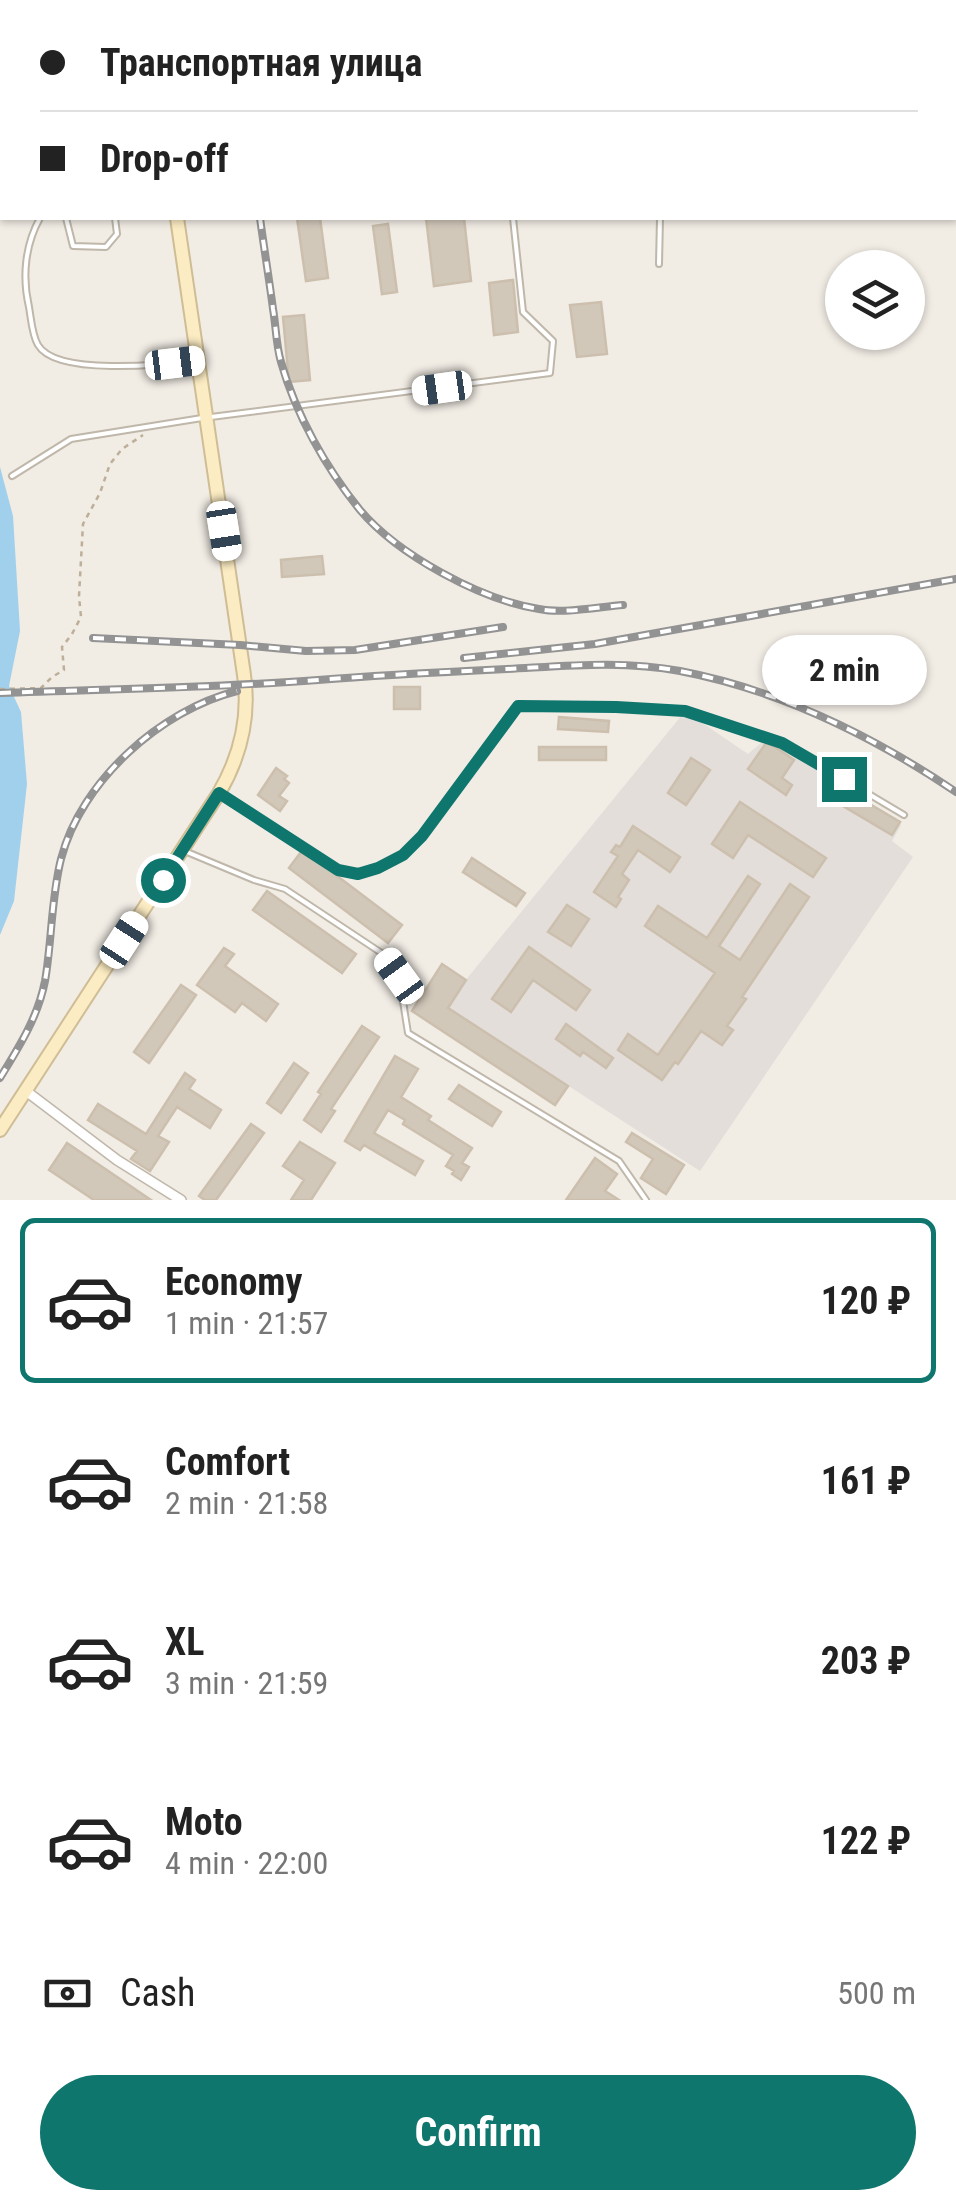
<!DOCTYPE html>
<meta charset="utf-8">
<style>
body{margin:0;font-family:"Roboto Condensed",sans-serif;background:#f6f6f6;color:#222;height:100vh;display:flex;flex-direction:column;font-size:38px;white-space:nowrap}
*{box-sizing:border-box;margin:0}
p{font-size:32px;color:#767676}
.icon{flex:none;width:55px;height:55px;fill:none;stroke:currentColor;stroke-width:2;stroke-linecap:round;stroke-linejoin:round}
.map{position:relative;height:1200px;overflow:hidden}
.panel{display:flex;flex-direction:column;background:#fff;flex:1}
.panel>*{flex:none}
.hud{position:absolute;left:0px;top:0px;width:958px;height:220px;box-shadow:0 2px 8px #0004;display:grid;align-content:center;height:220px;padding:0 40px;background:#fff}
.tools{position:absolute;left:825px;top:250px;display:grid;gap:20px}
.tools a{display:grid;place-items:center;width:100px;height:100px;border-radius:50%;background:#fff;box-shadow:0 2px 8px #0004;font-size:50px}
.end{position:absolute;width:45px;height:45px;margin:-22px;border:12px solid #0f766e;background:#fff;box-shadow:0 0 0 5px #fff}
.from{border-radius:50%}
.bubble{position:absolute;height:70px;border-radius:35px;background:#fff;box-shadow:0 2px 8px #0004;font-size:32px;font-weight:700;line-height:70px;text-align:center}
.car{position:absolute;width:30px;height:60px;margin:-30px -15px;border-radius:12px;box-shadow:0 0 8px 2px #0007;background:linear-gradient(#fff 24%,#345 0 40%,#fff 0 76%,#345 0 86%,#fff 0)}
.hud b{display:flex;align-items:center;gap:35px;height:95px;font-size:38px}
.hud b+b{border-top:2px solid #e0e0e0}
.hud i{width:25px;height:25px;background:#222}
ul{padding:18px 0 0;list-style:none}
li{display:flex;align-items:center;gap:30px;height:165px;margin:0 20px 15px;padding:0 20px;border:5px solid transparent;border-radius:15px}
li div{flex:1}
li b{display:block;font-size:38px}
li em{font-style:normal;font-weight:700}
li.on{border-color:#0f766e}
li>.icon{width:90px;height:90px;stroke-width:1.5}
.pay{display:flex;align-items:center;gap:25px;height:110px;padding:0 40px;font-size:38px}
.pay p{margin-inline-start:auto}
.cta{display:flex;gap:20px;margin-top:auto;padding:20px 40px}
.cta a{flex:1;height:115px;border-radius:60px;background:#0f766e;color:#fff;font-size:40px;font-weight:700;line-height:115px;text-align:center}
.map>svg:first-child{display:block}
.industrial{fill:#e3ded9}
.water{fill:#a1d0ec}
.building{fill:#d2c8ba;stroke:#ccbfad;stroke-width:2.5}
.lines{fill:none;stroke-linecap:round;stroke-linejoin:round}
.lane-casing{stroke:#bfb7aa;stroke-width:8}
.street-casing{stroke:#bfb7aa;stroke-width:12}
.secondary-casing{stroke:#cfbe95;stroke-width:16}
.path{stroke:#bdaf99;stroke-width:2.5;stroke-dasharray:5 5;stroke-linecap:butt}
.lane{stroke:#fff;stroke-width:4}
.street{stroke:#fff;stroke-width:9}
.secondary{stroke:#fcecc3;stroke-width:12}
.rail-casing{stroke:#939393;stroke-width:8}
.rail{stroke:#fff;stroke-width:4;stroke-dasharray:11;stroke-linecap:butt}
.route{stroke:#0f766e;stroke-width:12}
</style>
<div class="map">
<svg width="956" height="1200" viewBox="0 0 956 1200">
<rect width="100%" height="100%" fill="#f1ece4"/>
<!-- industrial -->
<path class="industrial" d="M682,715L701,722L748,754L761,743L776,744L839,783L901,825L892,841L913,857L700,1171L448,1008L469,976Z"/>
<!-- water -->
<path class="water" d="M0,467L13,516L20,631L9,686L21,712L27,784L14,901L0,935Z"/>
<!-- building -->
<path class="building" d="M297,218H320L328,278L306,281Z
M426,218H464L471,281L434,286Z
M388,224L397,292L382,294L373,226Z
M513,280L518,332L494,335L489,283Z
M601,302L607,354L577,357L570,305Z
M304,315L310,380L289,382L283,317Z
M322,556L324,574L282,577L281,560Z
M394,687H420V709H394Z
M559,717L609,721L608,732L558,729Z
M766,743L774,746L794,760L782,778L792,785L786,795L748,769Z
M539,747H606V760H539Z
M691,758L710,770L686,805L668,793Z
M276,768L287,776L284,779L289,783L279,796L287,801L280,811L258,795Z
M846,790L900,822L892,835L838,803Z
M740,802L826,858L813,877L748,835L733,858L712,844Z
M633,826L680,857L670,872L638,850L622,874L629,880L618,897L621,899L616,907L594,892L618,856L611,852L616,845L620,847Z
M301,852L328,869L402,925L388,943L289,868Z
M472,858L525,893L516,906L463,872Z
M748,876L760,884L719,946L740,960L790,884L809,897L742,997L746,999L727,1026L733,1030L722,1045L701,1031L678,1064L675,1062L662,1080L618,1050L628,1034L658,1055L715,973L645,926L658,906L707,938Z
M267,891L356,954L342,973L253,910Z
M567,905L589,919L571,946L548,932Z
M529,947L590,990L576,1010L533,980L511,1012L492,999Z
M224,948L234,954L225,966L278,1004L266,1021L242,1003L235,1012L197,985Z
M442,964L466,980L448,1008L568,1086L555,1105L412,1011Z
M181,985L196,995L149,1063L134,1052Z
M566,1024L613,1058L606,1068L583,1052L580,1056L556,1039Z
M362,1026L379,1037L331,1109L335,1111L321,1132L304,1120L321,1094L318,1092Z
M395,1056L418,1069L401,1097L431,1116L428,1120L472,1148L462,1163L469,1167L461,1180L452,1174L454,1171L446,1166L453,1155L403,1124L405,1120L388,1110L374,1133L423,1161L415,1175L364,1145L360,1150L345,1141Z
M294,1063L308,1073L281,1113L267,1103Z
M185,1073L195,1080L189,1089L221,1110L210,1128L177,1107L158,1136L169,1142L150,1171L131,1159L137,1151L88,1120L98,1104L146,1134Z
M459,1085L501,1112L492,1126L449,1099Z
M251,1124L264,1133L216,1200H205L199,1196Z
M632,1133L684,1165L666,1194L641,1178L653,1159L626,1142Z
M300,1142L335,1163L311,1200H291L304,1180L283,1166Z
M67,1143L151,1200H94L49,1170Z
M595,1158L617,1174L605,1191L619,1200H566Z"/>
<g class="lines">
<!-- lane casing -->
<g class="lane-casing">
<path id="lane" d="M38,0L42,2
M507,0V2
M40,218C25,245 22,277 29,307C31,318 32,335 38,345C56,376 163,365 195,360
M66,218L73,246L106,247L117,234L115,218
M659,264L660,218
M211,417L550,373L553,341L523,312L513,218
M12,476L71,439L202,418
M223,796L338,869L358,873L378,869L403,855L422,836L518,706L615,707L685,711L783,743L904,815
M187,852L254,880L285,889L383,954L399,976L408,1033L619,1161L646,1200"/>
</g>
<!-- street casing -->
<g class="street-casing">
<path id="street" d="M26,1091L117,1160L181,1200"/>
</g>
<!-- secondary casing -->
<g class="secondary-casing">
<path id="secondary" d="M146,0V2
M0,1130L219,793C240,757 250,717 244,675L177,218"/>
</g>
<!-- path -->
<path class="path" d="M0,689L41,688L52,677L64,670L62,647L72,634L81,617L79,596L83,524L100,493L110,464L122,449L143,435"/>
<!-- lane -->
<use href="#lane" class="lane"/>
<!-- street -->
<use href="#street" class="street"/>
<!-- secondary -->
<use href="#secondary" class="secondary"/>
<!-- rail casing -->
<g class="rail-casing">
<path id="rail" d="M227,0L228,2
M260,218C264,248 269,278 273,309C276,326 276,345 281,362C296,415 326,468 360,510C398,555 481,600 539,609C564,614 598,607 623,605
M93,638L240,645L306,651L355,650L503,627
M464,658L595,644L956,579
M0,693C106,689 212,688 318,680C381,675 444,672 507,669C565,666 623,660 680,671C779,690 873,736 956,792
M0,1078C19,1047 38,1017 45,981C52,940 51,899 61,859C81,781 161,710 237,691"/>
</g>
<!-- rail -->
<use href="#rail" class="rail"/>
</g>
<g class="lines">
<!-- route -->
<path class="route" d="M163,880L219,793L338,870L358,874L378,868L403,855L422,836L518,706L616,707L685,711L782,743L844,779"/>
</g>
</svg>
<div class="tools">
<a><svg class="icon" aria-label="layers" viewBox="0 0 24 24"><path d="M12 4l9 5-9 5-9-5zM3 14l9 5 9-5"/></svg></a>
</div>
<i class="end from" style="left:163px;top:880px"></i>
<i class="end" style="left:844px;top:779px"></i>
<div class="bubble" style="left:762px;top:635px;width:165px">2 min</div>
<i class="car" style="left:175px;top:363px;rotate:83deg"></i>
<i class="car" style="left:442px;top:388px;rotate:262deg"></i>
<i class="car" style="left:224px;top:531px;rotate:171deg"></i>
<i class="car" style="left:124px;top:940px;rotate:33deg"></i>
<i class="car" style="left:399px;top:976px;rotate:324deg"></i>
<div class="hud">
<b><i class="from"></i>Транспортная улица</b>
<b><i></i>Drop-off</b>
</div>
</div>
<section class="panel">
<ul>
<li class="on"><svg class="icon" aria-label="car" viewBox="0 0 24 24"><path d="M5 17H2v-5l4-1 3-4h7l3 4 3 1v5h-3M9 17h6M6 11h13"/><circle cx="7" cy="17" r="2"/><circle cx="17" cy="17" r="2"/></svg><div><b>Economy</b><p>1 min · 21:57</p></div><em>120 ₽</em></li>
<li><svg class="icon" aria-label="car" viewBox="0 0 24 24"><path d="M5 17H2v-5l4-1 3-4h7l3 4 3 1v5h-3M9 17h6M6 11h13"/><circle cx="7" cy="17" r="2"/><circle cx="17" cy="17" r="2"/></svg><div><b>Comfort</b><p>2 min · 21:58</p></div><em>161 ₽</em></li>
<li><svg class="icon" aria-label="car" viewBox="0 0 24 24"><path d="M5 17H2v-5l4-1 3-4h7l3 4 3 1v5h-3M9 17h6M6 11h13"/><circle cx="7" cy="17" r="2"/><circle cx="17" cy="17" r="2"/></svg><div><b>XL</b><p>3 min · 21:59</p></div><em>203 ₽</em></li>
<li><svg class="icon" aria-label="car" viewBox="0 0 24 24"><path d="M5 17H2v-5l4-1 3-4h7l3 4 3 1v5h-3M9 17h6M6 11h13"/><circle cx="7" cy="17" r="2"/><circle cx="17" cy="17" r="2"/></svg><div><b>Moto</b><p>4 min · 22:00</p></div><em>122 ₽</em></li>
</ul>
<div class="pay"><svg class="icon" aria-label="cash" viewBox="0 0 24 24"><path d="M3 7h18v10H3z"/><circle cx="12" cy="12" r="2"/></svg>Cash<p>500 m</p></div>
<div class="cta"><a>Confirm</a></div>
</section>
